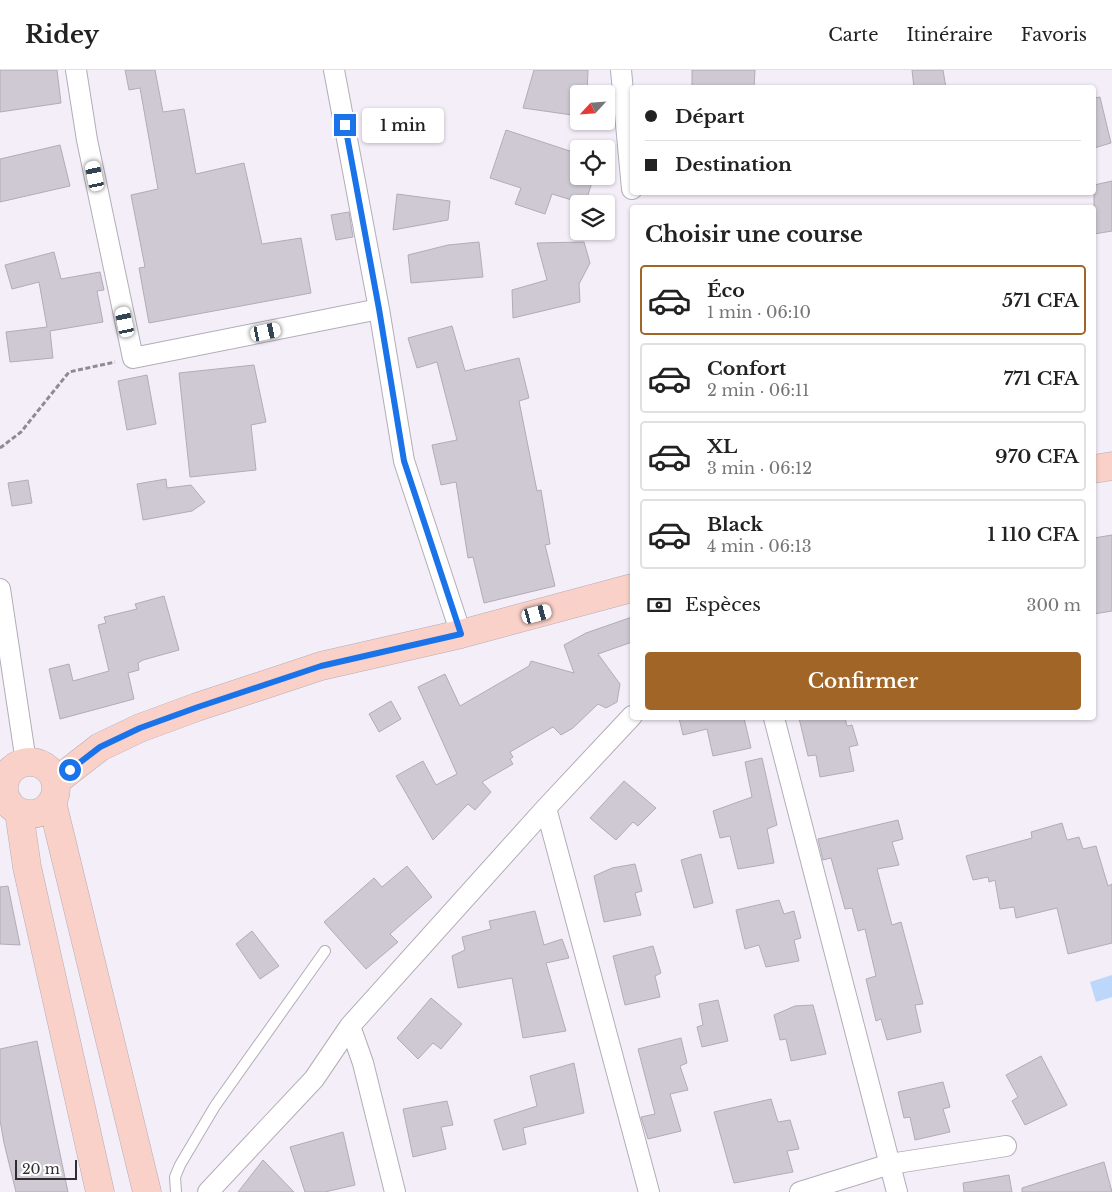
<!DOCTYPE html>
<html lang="fr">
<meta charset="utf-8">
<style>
body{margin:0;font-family:"Libre Baskerville",serif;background:#f2f2f2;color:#222;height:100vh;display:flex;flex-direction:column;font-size:19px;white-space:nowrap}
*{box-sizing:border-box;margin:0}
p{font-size:16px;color:#767676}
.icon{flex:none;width:28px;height:28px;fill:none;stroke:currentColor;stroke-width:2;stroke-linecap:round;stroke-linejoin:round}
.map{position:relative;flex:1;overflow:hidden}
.drawer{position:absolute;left:630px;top:135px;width:466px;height:515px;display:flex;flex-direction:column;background:#fff;border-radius:5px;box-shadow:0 1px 4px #0004}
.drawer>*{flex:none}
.top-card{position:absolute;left:630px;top:15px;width:466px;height:110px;border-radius:5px;box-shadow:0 1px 4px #0004;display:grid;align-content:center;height:110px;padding:0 15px;background:#fff}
.needle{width:32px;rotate:244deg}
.fabs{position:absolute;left:570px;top:15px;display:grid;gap:10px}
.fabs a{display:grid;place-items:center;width:45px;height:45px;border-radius:5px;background:#fff;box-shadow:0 1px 4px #0004;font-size:25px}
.scale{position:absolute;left:15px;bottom:12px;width:62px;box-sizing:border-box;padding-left:5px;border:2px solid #2f2d31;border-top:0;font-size:14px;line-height:18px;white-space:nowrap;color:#2f2d31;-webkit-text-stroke:4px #fefefe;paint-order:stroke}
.end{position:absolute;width:22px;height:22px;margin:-11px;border:6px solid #1a73e8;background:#fff;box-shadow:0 0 0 2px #fff}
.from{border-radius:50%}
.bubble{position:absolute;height:35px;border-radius:5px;background:#fff;box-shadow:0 1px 4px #0004;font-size:16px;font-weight:600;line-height:35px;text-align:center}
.car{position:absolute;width:15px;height:30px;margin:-15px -8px;border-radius:6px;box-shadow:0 0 4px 1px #0007;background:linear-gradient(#fff 24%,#345 0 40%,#fff 0 76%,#345 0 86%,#fff 0)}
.top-card b{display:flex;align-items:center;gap:18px;height:48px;font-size:19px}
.top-card b+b{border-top:1px solid #e0e0e0}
.top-card i{width:12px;height:12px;background:#222}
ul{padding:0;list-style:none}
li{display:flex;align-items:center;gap:15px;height:70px;margin:0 10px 8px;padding:0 5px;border:2px solid #e0e0e0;border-radius:5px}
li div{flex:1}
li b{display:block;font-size:19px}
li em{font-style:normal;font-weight:600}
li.selected{border-color:#a16627}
li>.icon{width:45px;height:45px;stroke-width:1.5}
h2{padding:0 15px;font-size:22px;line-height:60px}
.pay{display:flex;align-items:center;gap:12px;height:55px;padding:0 15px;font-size:19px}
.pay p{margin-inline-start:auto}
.button{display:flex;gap:10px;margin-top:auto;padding:10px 15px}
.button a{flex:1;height:58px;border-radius:5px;background:#a16627;color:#fff;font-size:20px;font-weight:600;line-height:58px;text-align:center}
header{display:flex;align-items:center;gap:30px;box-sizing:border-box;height:70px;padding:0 25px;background:#fff;border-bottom:1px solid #e0e0e0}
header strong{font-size:24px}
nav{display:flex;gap:28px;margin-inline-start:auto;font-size:18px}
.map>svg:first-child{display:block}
.water{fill:#bdd7fa}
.building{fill:#cfc9d3;stroke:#b1acb6}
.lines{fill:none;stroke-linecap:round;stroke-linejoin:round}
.lane-casing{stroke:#b3adb8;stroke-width:12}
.street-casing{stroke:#b3adb8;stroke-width:22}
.secondary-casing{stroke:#b3adb8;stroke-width:29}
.path{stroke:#8f8b93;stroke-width:3;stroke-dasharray:5 2.5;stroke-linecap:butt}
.lane{stroke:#fff;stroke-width:10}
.street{stroke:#fff;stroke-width:20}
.secondary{stroke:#f9d1c8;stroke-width:28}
.route{stroke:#1a73e8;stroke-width:6}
</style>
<header>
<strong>Ridey</strong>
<nav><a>Carte</a><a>Itinéraire</a><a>Favoris</a></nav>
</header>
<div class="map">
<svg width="1112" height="1122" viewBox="0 0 1112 1122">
<rect width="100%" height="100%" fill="#f4eef9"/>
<!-- water -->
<path class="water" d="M1112,905V927L1096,932L1090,912Z"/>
<!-- building -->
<path class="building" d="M0,0H57L61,33L0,42Z
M125,0H155L163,42L184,39L196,104L244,93L262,174L301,168L311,223L149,253L139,198L145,197L131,125L158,119L140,18L129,20Z
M534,0H588L587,24H579V46L523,38Z
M692,0H755L754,18H692Z
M912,0H943L946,18H914Z
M1100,27L1111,73L1094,78V28Z
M506,60L579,84V106H594L585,134L552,124L545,144L515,134L521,118L490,108Z
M60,75L70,116L0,132V89Z
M1112,111V161L1094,164V115Z
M397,124L450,131L448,150L393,160Z
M349,142L353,167L336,170L331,145Z
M479,172L483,207L411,213L408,185L448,175Z
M584,172L590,193L579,214L580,232L513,248L512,220L547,210L537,173Z
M54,182L61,209L100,202L104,220L97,221L103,252L50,261L53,288L10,292L6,262L47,257L39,212L12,219L5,195Z
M452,256L465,301L519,288L529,328L519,331L537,421L541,420L550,474L545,475L555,516L484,533L473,487L468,488L456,412L441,415L432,375L457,370L437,292L417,298L408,268Z
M254,295L266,352L251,355L256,400L190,407L179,303Z
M147,305L156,354L127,360L118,311Z
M166,409L167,418L191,415L205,432L192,441L143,450L137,414Z
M28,410L32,433L12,436L8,413Z
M1112,465V541L1094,544V468Z
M164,526L179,580L143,590L138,593L139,600L128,603L134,629L60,649L49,599L69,594L73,611L109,601L98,555L106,553L104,547L137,539L135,534Z
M632,547V572L598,584L620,614L617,632L606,638L598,634L573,658L561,665L553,657L510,682L513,687L510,689L513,694L482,712L491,722L475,740L468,734L433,770L396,706L423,691L436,715L457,704L418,617L445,604L460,636L529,596L531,591L574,603L564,575L586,563Z
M391,631L401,649L379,662L369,644Z
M679,648H744L751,678L713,686L707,659L683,665Z
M799,648H845L847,656L852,655L858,675L849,677L854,701L820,707L816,685L808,686Z
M762,688L777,755L767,759L774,793L738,799L730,766L720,768L713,741L752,727L745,692Z
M624,711L656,738L638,756L633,752L616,770L590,748Z
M898,750L903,769L892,772L899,795L877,799L892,855L901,852L923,934L915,935L921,962L887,970L881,949L876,951L866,909L876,906L865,859L858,861L852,838L845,839L831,788L823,790L818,769Z
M1062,753L1067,770L1079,767L1083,779L1096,776L1108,816L1112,814V873L1068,884L1057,838L1016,848L1014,837L1000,839L995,810L989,812L988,807L973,810L966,786L1032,768L1031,762Z
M701,784L713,833L694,838L681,790Z
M635,794L642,821L635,823L641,845L604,852L594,806L612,798Z
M407,796L432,827L390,864L398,872L366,899L324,852L374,808L382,817Z
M8,816L20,875L0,874V817Z
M779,830L784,844L794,841L801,868L794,870L799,891L766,897L759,875L745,879L736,840Z
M535,841L544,875L562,869L569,888L546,893L566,961L523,968L512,908L458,918L452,886L465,880L462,867L491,859L489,851Z
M252,861L279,896L260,909L236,874Z
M653,876L661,903L655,906L660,927L625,935L613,886Z
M431,928L462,954L441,979L433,973L418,989L397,968Z
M718,930L728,971L702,977L697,957L703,955L699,934Z
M813,935L826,984L791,991L786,969L780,970L774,945L795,936Z
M681,968L687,993L680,996L688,1020L670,1024L681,1061L648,1069L641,1047L655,1044L638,979Z
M37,971L55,1060L68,1122H16L4,1073L0,1050V979Z
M1041,986L1067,1035L1025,1055L1012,1031L1018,1027L1006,1005Z
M574,993L584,1043L523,1058L526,1074L503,1080L494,1050L537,1036L530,1006Z
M943,1012L950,1037L943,1039L950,1062L915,1070L910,1047L904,1048L898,1022Z
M771,1029L778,1052L790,1050L799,1079L787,1081L793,1102L734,1113L714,1042Z
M447,1031L453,1055L441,1057L446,1079L413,1087L403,1039Z
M343,1062L355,1115L325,1122H305L290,1077Z
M263,1090L294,1122H238Z
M1104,1092L1112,1122H1022V1118Z
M1009,1105L1012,1122H964L963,1113Z"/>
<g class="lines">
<!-- lane casing -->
<g class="lane-casing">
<path id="lane" d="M176,1122L175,1107L180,1095L215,1036L325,881"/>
</g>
<!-- street casing -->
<g class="street-casing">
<path id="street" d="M76,0L87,70L133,288L379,239
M334,0L379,239L404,391L461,564
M621,0L632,119
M0,519L26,692
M774,648L897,1122
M546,738L649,1122
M350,956L363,993L395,1122
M208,1122L314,1009L350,956L546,738L632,646
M800,1122L890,1094L1006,1076"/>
</g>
<!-- secondary casing -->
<g class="secondary-casing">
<path id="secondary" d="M1094,399L1112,396
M4 718a26 26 0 1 1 52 0a26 26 0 1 1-52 0Z
M55,712L100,677L140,658L197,637L321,596L461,564L632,518
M52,732L147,1122
M19,742L27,797L100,1122"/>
</g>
<!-- path -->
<path class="path" d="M0,378L21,362L69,302L115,292"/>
<!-- lane -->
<use href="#lane" class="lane"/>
<!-- street -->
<use href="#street" class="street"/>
<!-- secondary -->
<use href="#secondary" class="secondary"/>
</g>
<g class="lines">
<!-- route -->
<path class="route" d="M70,700L100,677L140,658L198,637L321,596L461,564L404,391L379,239L345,55"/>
</g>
</svg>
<div class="fabs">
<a><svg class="needle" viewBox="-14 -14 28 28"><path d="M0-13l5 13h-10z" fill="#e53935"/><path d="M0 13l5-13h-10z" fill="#767676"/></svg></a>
<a><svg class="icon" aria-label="locate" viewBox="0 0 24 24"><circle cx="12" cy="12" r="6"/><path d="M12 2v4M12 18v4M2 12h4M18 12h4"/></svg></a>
<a><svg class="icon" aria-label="layers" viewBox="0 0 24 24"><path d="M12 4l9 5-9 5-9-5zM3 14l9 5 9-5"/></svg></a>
</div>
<div class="scale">20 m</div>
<i class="end from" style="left:70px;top:700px"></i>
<i class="end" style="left:345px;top:55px"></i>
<div class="bubble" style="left:362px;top:38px;width:82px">1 min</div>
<i class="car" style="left:95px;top:106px;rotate:348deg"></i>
<i class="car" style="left:125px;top:252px;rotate:348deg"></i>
<i class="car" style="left:266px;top:262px;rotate:78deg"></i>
<i class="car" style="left:537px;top:544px;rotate:75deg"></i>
<div class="top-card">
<b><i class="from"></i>Départ</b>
<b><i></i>Destination</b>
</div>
<section class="drawer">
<h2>Choisir une course</h2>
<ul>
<li class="selected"><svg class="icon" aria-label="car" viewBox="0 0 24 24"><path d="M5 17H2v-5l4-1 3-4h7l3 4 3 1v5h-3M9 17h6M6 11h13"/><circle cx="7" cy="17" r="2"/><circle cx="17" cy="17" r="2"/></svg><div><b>Éco</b><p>1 min · 06:10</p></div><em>571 CFA</em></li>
<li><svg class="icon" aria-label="car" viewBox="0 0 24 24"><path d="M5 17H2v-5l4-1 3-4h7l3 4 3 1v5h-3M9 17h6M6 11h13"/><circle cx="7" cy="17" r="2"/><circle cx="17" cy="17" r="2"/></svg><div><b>Confort</b><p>2 min · 06:11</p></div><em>771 CFA</em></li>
<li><svg class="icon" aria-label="car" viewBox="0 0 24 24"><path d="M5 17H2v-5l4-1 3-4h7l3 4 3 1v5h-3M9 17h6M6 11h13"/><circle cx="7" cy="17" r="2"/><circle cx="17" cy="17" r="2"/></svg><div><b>XL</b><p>3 min · 06:12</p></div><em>970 CFA</em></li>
<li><svg class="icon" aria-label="car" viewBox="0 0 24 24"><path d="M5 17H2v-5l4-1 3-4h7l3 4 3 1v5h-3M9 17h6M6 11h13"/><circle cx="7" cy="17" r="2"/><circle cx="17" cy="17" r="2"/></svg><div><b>Black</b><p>4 min · 06:13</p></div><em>1 110 CFA</em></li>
</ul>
<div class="pay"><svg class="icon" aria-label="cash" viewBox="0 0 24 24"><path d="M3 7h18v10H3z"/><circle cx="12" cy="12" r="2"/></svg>Espèces<p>300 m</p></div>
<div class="button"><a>Confirmer</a></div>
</section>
</div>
